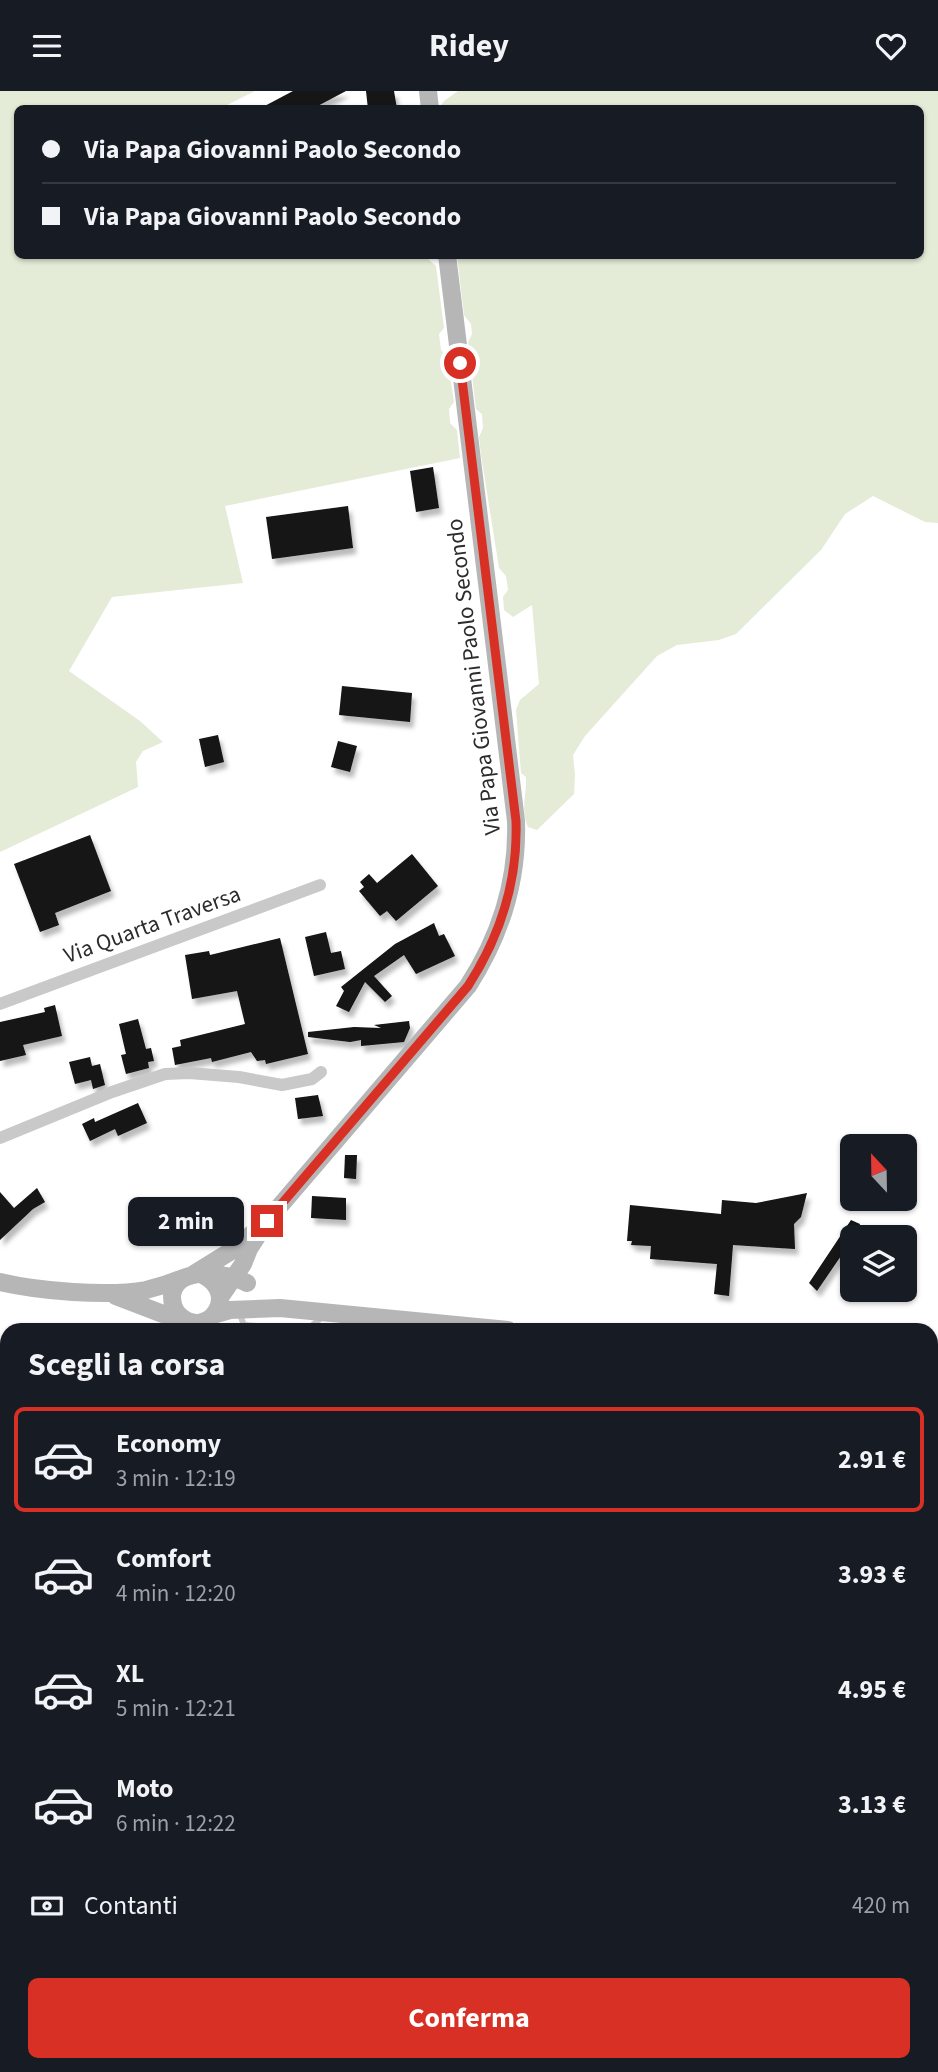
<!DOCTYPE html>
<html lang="it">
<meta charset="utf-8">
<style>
body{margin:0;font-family:"Source Sans 3",sans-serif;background:#242831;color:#f1f3f6;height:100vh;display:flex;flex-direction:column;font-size:26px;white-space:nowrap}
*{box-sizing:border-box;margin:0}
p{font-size:23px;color:#9ea1a6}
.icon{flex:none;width:38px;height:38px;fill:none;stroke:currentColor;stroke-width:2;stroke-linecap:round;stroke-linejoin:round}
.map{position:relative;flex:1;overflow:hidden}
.details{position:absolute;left:0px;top:1232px;width:938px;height:749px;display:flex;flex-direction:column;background:#171b24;border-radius:21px 21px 0 0;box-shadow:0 2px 5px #0004}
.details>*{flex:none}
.top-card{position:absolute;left:14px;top:14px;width:910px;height:154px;border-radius:10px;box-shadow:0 2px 5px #0004;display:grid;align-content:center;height:154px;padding:0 28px;background:#171b24}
.needle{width:46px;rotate:338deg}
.controls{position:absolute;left:840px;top:1043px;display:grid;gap:14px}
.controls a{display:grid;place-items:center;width:77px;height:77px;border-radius:10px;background:#171b24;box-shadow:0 2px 5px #0004;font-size:35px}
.end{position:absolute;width:32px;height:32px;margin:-16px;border:9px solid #d93025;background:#fff;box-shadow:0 0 0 4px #fff}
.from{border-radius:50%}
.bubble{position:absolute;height:49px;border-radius:10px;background:#171b24;box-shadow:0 2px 5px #0004;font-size:23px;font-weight:700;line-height:49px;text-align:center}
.top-card b{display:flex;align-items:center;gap:24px;height:66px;font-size:26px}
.top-card b+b{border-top:2px solid #363941}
.top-card i{width:18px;height:18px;background:#f1f3f6}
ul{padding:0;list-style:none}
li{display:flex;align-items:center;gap:21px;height:105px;margin:0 14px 10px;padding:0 14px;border:4px solid transparent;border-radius:10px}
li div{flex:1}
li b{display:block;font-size:26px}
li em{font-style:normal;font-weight:700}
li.active{border-color:#d93025}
li>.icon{width:63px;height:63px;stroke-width:1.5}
h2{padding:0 28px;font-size:32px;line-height:84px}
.pay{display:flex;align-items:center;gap:18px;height:77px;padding:0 28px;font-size:26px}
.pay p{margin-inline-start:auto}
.primary-button{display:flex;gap:14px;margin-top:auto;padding:14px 28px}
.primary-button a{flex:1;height:80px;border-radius:10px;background:#d93025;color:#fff;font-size:28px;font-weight:700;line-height:80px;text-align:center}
header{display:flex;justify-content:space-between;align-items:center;height:91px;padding:0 28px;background:#171b24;font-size:32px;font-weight:700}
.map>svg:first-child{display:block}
.green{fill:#e4ebd7}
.building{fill:#131313;filter:url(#shadow)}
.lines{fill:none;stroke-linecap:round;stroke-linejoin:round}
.lane{stroke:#c9c9c9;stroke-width:6}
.street{stroke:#c9c9c9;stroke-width:12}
.secondary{stroke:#b6b6b6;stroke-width:18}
.route{stroke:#d93025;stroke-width:9}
.labels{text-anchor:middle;stroke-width:7;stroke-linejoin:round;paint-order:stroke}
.street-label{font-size:23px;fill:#2c2c2c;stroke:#fff}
</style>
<header><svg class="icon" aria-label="menu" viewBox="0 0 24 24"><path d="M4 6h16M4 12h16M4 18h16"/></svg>Ridey<svg class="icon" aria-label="heart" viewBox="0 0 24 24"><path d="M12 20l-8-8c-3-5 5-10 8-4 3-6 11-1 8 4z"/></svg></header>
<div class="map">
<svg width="938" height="1981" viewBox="0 0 938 1981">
<defs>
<filter id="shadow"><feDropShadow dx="3.5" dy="6" stdDeviation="2" flood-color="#0004"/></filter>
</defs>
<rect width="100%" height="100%" fill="#fff"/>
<!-- green -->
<path class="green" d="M0,0H255L221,17L18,18V164L428,165L429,169L436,175L444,237L439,243L441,259L447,265L454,311L449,318L450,332L457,339L460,367L225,415L243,492L112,506L69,580L140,630L163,651L143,660L136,671L138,696L0,761Z
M458,0H938V432L925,431L873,405L845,423L821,459L736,543L719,549L677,554L657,565L585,645L573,664L575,684L574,703L537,739L528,736C520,719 527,703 526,686L521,682L516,619L520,609L539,593L532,514L513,526L504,519L503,506L508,499L506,485L499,477L481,364L479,346L483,337L482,323L476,318L468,251L472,243L471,233L464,224L457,165L920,164V18L439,17L444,10Z
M192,1974H480L479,1981H256Z"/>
<!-- building -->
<path class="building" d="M293,0H346L312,18H259Z
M366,0H394L397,18H368Z
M433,376L439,417L416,421L410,380Z
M348,415L353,457L272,468L266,426Z
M342,595L412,602L410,631L339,624Z
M218,644L224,671L205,676L199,648Z
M338,650L357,655L350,681L331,676Z
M90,744L111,800L55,822L59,834L40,841L14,773Z
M412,763L438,795L396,830L387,820L380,825L359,800L364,796L360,791L369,783L377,792Z
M434,832L439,845L444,843L455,865L416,883L404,864L374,885L392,905L385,911L365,891L349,921L336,915L344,900L341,896L395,853Z
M326,841L331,862L341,860L345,878L314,885L305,846Z
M280,847L308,963L266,973L265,969L257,970L251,961L212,971L211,967L175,974L172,957L181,955L180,949L245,933L237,900L192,908L185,864L209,860L210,864Z
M55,914L62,945L23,954L26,964L0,970V931L45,921L44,917Z
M138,928L146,958L151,957L154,970L148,971L149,977L126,983L121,964L126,963L119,933Z
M409,930L410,937L404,951L361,955V949L350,951L308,946V941L354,936L381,937L374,934Z
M90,966L92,975L100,973L105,994L93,998L91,989L75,993L69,971Z
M318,1004L323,1025L298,1028L295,1007Z
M138,1012L147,1032L118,1045L115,1038L90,1050L82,1033L94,1027L95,1031Z
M345,1064H357L356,1088L344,1087Z
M37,1097L45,1111L33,1118L0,1149V1101L14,1117Z
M807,1102L801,1126L794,1133L795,1158L733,1154L729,1205L714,1203L717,1173L650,1168L651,1155L631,1154L632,1150H627L630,1114L721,1123L722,1109L756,1112Z
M312,1105L346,1107V1129L311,1127Z
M851,1129L860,1133L858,1140L817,1200L809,1192Z"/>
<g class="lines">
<!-- lane -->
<path class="lane" d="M239,1221L244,1234L304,1239
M306,1239L324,1225
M931,1333L938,1328
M931,1702L938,1719
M931,1760L938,1749
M908,1974L909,1981"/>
<!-- street -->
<path class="street" d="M0,913L320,794
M0,1047L112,1001L165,983L189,982L239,986L282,994L312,988L321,981
M0,1428L7,1440
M156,1974L158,1979L163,1981"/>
<!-- secondary -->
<path class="secondary" d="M428,0L430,18
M194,1183L236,1157L254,1141
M203,1184C241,1204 207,1249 180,1225C174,1220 172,1213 172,1205C175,1173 228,1182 247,1192
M0,1191C38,1200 108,1206 146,1199C159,1196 171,1192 183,1187
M116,1205L163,1223L181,1227
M221,1205L243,1173L249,1158L267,1130L468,895C501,844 518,791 516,730L447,164
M216,1223L230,1219L280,1217L508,1239
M931,1268L938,1266
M0,1387L7,1383
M0,1406L7,1402"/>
</g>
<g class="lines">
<!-- route -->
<path class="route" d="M267,1130L468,895C501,844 518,791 516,730L460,272"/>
</g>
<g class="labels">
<!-- street labels -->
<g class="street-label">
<text transform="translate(473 586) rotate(-97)" y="8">Via Papa Giovanni Paolo Secondo</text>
<text transform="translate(152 833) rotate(-20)" y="8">Via Quarta Traversa</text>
</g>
</g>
</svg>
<div class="controls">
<a><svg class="needle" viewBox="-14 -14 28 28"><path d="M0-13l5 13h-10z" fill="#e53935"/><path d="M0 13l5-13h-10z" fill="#9ea1a6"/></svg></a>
<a><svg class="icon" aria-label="layers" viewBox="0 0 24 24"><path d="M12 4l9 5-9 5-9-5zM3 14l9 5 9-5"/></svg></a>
</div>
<i class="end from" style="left:460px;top:272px"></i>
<i class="end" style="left:267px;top:1130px"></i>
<div class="bubble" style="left:128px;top:1106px;width:116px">2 min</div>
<div class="top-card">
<b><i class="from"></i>Via Papa Giovanni Paolo Secondo</b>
<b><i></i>Via Papa Giovanni Paolo Secondo</b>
</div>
<section class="details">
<h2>Scegli la corsa</h2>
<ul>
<li class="active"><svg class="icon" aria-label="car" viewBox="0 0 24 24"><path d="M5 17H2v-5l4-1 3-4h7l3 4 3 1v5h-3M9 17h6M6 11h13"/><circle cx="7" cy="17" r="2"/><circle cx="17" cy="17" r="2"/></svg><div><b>Economy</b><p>3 min · 12:19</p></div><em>2.91 €</em></li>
<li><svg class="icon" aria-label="car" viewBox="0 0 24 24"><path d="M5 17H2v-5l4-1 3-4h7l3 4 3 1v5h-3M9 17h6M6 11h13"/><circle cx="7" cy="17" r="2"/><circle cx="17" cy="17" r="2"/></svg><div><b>Comfort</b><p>4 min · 12:20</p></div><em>3.93 €</em></li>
<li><svg class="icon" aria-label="car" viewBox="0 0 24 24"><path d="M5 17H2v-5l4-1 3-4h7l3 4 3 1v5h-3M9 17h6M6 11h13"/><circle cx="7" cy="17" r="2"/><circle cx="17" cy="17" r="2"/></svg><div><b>XL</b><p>5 min · 12:21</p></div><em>4.95 €</em></li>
<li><svg class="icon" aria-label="car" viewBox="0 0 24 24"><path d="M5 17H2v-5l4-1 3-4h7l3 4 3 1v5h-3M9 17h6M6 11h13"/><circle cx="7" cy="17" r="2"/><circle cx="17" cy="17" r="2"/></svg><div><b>Moto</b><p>6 min · 12:22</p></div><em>3.13 €</em></li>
</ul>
<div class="pay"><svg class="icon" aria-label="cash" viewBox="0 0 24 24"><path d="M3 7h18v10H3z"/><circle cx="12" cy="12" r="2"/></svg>Contanti<p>420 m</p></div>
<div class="primary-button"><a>Conferma</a></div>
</section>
</div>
